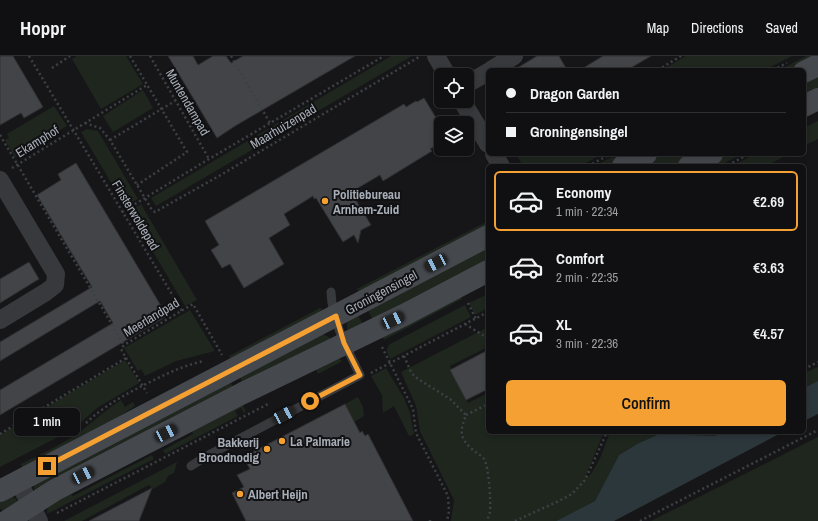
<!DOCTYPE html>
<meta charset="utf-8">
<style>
body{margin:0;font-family:"Archivo Narrow",sans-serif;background:#19191b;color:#f1f3f6;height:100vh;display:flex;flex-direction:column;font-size:15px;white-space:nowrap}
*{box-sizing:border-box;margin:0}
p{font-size:13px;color:#9c9d9f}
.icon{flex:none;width:22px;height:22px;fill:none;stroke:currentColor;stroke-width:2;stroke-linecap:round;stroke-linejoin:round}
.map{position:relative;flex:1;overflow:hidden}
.drawer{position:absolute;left:486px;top:108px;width:320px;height:270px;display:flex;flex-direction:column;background:#101012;border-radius:6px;box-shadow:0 2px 6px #0003,0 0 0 1px #303032}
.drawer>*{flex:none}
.top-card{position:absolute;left:486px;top:12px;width:320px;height:88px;border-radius:6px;box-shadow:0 2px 6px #0003,0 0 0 1px #303032;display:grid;align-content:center;height:88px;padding:0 20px;background:#101012}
.fabs{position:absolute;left:434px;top:12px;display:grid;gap:8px}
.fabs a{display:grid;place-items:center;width:40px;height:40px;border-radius:6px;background:#101012;box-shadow:0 2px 6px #0003,0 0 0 1px #303032;font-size:20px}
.end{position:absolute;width:18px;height:18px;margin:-9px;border:5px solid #f4a032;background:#111;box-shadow:0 0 0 2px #111}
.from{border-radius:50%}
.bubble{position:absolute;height:28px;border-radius:6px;background:#101012;box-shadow:0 2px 6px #0003,0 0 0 1px #303032;font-size:13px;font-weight:600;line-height:28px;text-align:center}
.car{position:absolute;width:12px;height:24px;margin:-12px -6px;border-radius:5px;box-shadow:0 0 3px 1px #0007;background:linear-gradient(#222 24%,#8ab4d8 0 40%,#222 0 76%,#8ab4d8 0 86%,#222 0)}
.top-card b{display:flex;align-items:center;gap:14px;height:38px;font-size:15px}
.top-card b+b{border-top:1px solid #303032}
.top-card i{width:10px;height:10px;background:#f1f3f6}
ul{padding:7px 0 0;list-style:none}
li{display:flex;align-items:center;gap:12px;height:60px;margin:0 8px 6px;padding:0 12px;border:2px solid transparent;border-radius:6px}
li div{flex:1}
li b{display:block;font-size:15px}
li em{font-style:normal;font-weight:600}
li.on{border-color:#f4a032}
li>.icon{width:36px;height:36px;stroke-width:1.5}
.primary-button{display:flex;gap:8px;margin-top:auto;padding:8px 20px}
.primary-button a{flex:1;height:46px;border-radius:6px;background:#f4a032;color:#111;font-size:16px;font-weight:600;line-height:46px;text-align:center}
header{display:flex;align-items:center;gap:24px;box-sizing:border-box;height:56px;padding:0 20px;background:#101012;border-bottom:1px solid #303032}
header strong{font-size:19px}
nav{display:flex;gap:22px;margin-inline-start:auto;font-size:14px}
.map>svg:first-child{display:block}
.green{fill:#1e261e}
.water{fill:#2c373c}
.building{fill:#424448;stroke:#303034}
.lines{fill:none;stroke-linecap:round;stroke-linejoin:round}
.path{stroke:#3d4044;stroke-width:2.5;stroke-dasharray:2 3;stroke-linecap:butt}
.lane{stroke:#37393d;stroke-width:9}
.street{stroke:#37393d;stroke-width:18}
.secondary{stroke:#45484d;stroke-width:22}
.route{stroke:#f4a032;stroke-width:5}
.poi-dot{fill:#f4a032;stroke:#111113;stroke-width:1.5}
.labels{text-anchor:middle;stroke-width:4;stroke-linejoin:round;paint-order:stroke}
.street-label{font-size:13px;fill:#a8aeb8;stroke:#111113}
.poi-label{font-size:13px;font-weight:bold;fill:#a8aeb8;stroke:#111113;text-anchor:start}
</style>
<header>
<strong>Hoppr</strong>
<nav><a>Map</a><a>Directions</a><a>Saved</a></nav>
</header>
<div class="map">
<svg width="818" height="465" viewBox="0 0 818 465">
<rect width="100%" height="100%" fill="#161618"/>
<!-- green -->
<path class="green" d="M77,0H126L143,28L101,53L72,3Z
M391,0H412L156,150L151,142Z
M686,0H792L765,14H662Z
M806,0H816L796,14H780Z
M818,14V38L804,45V21Z
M143,34L153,52L113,76L103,60Z
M54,50L67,70L15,101L5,84L9,82L7,78Z
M818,65V83L804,90V72Z
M87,73L98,75L138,143L125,150L81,76Z
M521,98H603L580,110H523L517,100Z
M618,98H634L611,110H594Z
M655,98H703L680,110H631Z
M723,98H742L719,110H700Z
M755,98H789L766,110H732Z
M141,148L197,244L185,250L129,155Z
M488,165V174L361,241L357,233Z
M488,185V210L375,268L365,249Z
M488,238V252L475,259L469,247Z
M461,241L462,243L384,284L380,276Z
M465,249L471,261L390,303C387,297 385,293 390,288Z
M320,252L322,253L321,259L230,303L229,300Z
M190,254L215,295L176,305L145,320L141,313L138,315L124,292Z
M355,254L365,271L348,277C345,267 349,261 355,254Z
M488,271V291L450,310L468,347L488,337V376H604L586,419L587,422C599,410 604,391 610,376H670V379L659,378L637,388L619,399L595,445L556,465H451L454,444L420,375L416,350L401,316Z
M322,278L329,281L333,285L244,330L237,315Z
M333,300L341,304V306L318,318L314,309Z
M125,304L139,327L97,352L77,370L60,380L0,411V379Z
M818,311V325L804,332V317Z
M386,312L404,342L410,357L414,378L409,380L394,350L383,357L382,339L371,320Z
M227,320L235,335L34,435V427Z
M358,341L363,351L364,360L354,366L345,348Z
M121,344L125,351L133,346L135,350L104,370L24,415L21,408C41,398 63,388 81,375C95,364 107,353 121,344Z
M242,348L246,355L244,357L241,352L235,355L238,360L165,398L163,394L193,378L192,374Z
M703,376H720L715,380H687Z
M818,381V465H651Z
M152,399L154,403L47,458L48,445L70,437L73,440Z
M177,406L174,417L168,420L165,426L153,433L149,429L82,465H64Z
M9,439L15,442L19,447L4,459L0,452V441Z"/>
<!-- water -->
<path class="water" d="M818,325V358L804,365V332Z
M720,376H783L614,465H556L595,445L619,399L637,388L659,378L715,380Z"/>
<!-- building -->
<path class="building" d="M0,0H13L43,51L24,62L21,57L0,69Z
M168,0H193L198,9L213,0H226L231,7L243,0H355L235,70L217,82Z
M537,0H559L567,14H514Z
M603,0H651L627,14H580Z
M424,42L441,70V86L430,93L432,95L383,125L380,119L351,136L371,169L361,174L358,187L354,179L343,186L316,142L314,143L313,140L284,158L290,169L269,182L284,208L244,232L230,208L222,212L211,194L219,189L205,165L404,48L406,51L416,45L417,46Z
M76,107L167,260L0,359V334L113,267L100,245L0,305V286L92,231L37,139L61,124L58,118Z
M29,206L39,223L0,247V223Z
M488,294V333L466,344L450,314Z
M345,348L360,377L362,375L365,380L368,378L413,465H246L232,437L244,431L237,419L250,413L243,401Z
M152,432L139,465H89Z"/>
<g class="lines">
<!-- path -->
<path class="path" d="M29,0L182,255
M130,0L187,96L137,129
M150,0L209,103
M231,0L270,67
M52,12L70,0
M658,14L681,0
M773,14L787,7
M85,67L100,72L110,84L152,154L155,156L219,120L419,1
M0,79L124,289
M110,84L175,45
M728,109L749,98
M588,110L607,100
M12,112L147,29
M122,156L209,103L384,0
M468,247L476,263
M465,268L486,281L488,280
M382,291L413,353L416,377L448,440L449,455L447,465
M404,300L411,316L415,321L450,343L466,359C460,374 459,382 472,393C476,397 481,399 484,403C489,411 491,446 490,456C489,459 488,462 487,465
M126,302L147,337
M804,313L818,306
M371,317L488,256
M466,359L488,348
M86,367C105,349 126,338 150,326C168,317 185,309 204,305
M0,378L126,302L121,293L124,289L193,248L222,299
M57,457L268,348
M430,464V465
M515,465L559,445L572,438L585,424L607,376
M640,465L818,374"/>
<!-- lane -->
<path class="lane" d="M191,410L205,401L360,319C347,293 332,265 331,236"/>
<!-- street -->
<path class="street" d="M436,0L447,19
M491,14L514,0
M467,28L488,16
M462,45L488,88
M494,98L501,110
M0,124L56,218L55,229L46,236L0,264
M18,425L39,465"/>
<!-- secondary -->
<path class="secondary" d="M804,16L818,9
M804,50L818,43
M623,110L646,98
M689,110L712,98
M0,435L488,180
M7,465L55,434L243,337L404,259L488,215"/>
</g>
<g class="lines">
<!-- route -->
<path class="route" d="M47,410L336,260L344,287L360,319L310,345"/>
</g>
<!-- markers -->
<g class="poi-dot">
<circle cx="325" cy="145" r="4"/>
<circle cx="282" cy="385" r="4"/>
<circle cx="267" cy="393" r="4"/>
<circle cx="240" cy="438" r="4"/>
</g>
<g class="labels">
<!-- street labels -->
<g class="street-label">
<text transform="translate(188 46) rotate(60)" y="5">Muntendampad</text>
<text transform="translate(283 70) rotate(-31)" y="5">Maarhuizenpad</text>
<text transform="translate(37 85) rotate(-32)" y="5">Ekamphof</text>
<text transform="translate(136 159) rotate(59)" y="5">Finsterwoldepad</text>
<text transform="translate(381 236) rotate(-28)" y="5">Groningensingel</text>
<text transform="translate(151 261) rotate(-31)" y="5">Meerlandpad</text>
</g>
<!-- poi labels -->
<g class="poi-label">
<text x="333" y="143">Politiebureau<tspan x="333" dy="15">Arnhem-Zuid</tspan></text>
<text x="290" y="390">La Palmarie</text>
<text x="259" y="391" text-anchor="end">Bakkerij<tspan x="259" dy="15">Broodnodig</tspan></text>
<text x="248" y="443">Albert Heijn</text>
</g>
</g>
</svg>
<div class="fabs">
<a><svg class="icon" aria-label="locate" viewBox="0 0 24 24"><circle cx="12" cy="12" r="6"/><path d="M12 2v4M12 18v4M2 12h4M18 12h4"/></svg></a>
<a><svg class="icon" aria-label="layers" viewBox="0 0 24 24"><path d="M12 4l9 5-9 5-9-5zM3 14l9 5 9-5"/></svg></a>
</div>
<i class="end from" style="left:310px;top:345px"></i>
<i class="end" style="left:47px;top:410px"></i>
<div class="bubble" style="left:14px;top:352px;width:66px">1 min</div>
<i class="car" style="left:436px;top:207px;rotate:243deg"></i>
<i class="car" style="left:393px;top:264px;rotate:65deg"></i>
<i class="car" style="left:284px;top:359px;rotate:62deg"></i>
<i class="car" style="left:166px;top:377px;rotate:63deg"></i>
<i class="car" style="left:83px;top:419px;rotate:63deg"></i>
<div class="top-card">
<b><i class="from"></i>Dragon Garden</b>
<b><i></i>Groningensingel</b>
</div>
<section class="drawer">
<ul>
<li class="on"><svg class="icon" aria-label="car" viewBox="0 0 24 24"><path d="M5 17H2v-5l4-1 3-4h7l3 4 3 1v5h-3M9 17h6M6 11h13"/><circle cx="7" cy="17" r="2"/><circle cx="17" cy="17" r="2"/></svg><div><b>Economy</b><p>1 min · 22:34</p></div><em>€2.69</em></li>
<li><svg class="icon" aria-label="car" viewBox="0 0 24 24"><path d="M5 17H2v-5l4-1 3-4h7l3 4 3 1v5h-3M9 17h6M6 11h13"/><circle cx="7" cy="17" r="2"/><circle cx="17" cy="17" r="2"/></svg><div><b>Comfort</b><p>2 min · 22:35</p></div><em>€3.63</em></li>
<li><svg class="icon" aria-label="car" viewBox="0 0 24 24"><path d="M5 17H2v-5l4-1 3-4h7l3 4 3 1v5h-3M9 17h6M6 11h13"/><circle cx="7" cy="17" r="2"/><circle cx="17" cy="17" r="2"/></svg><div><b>XL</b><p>3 min · 22:36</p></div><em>€4.57</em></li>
</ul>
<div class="primary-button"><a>Confirm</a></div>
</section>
</div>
